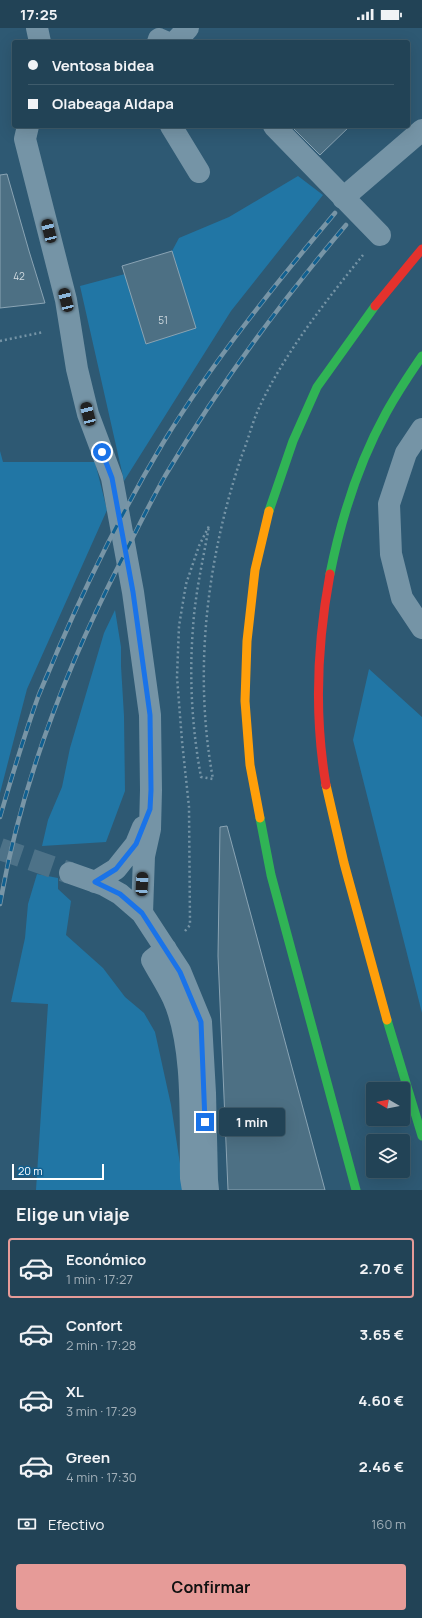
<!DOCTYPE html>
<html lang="es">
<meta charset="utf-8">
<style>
body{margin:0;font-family:Manrope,sans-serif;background:#2a4a5c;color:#f1f3f6;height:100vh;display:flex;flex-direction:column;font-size:15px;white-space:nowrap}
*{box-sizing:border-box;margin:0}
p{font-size:13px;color:#a2b0b9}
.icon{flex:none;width:22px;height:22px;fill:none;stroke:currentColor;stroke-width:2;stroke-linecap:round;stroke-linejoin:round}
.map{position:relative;height:1162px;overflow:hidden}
.side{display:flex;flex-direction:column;background:#224356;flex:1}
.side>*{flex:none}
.top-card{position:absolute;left:12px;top:12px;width:398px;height:88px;border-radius:4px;box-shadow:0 4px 16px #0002,0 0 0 1px #3f5c6c;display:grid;align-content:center;height:88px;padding:0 16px;background:#224356}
.needle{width:26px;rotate:280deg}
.buttons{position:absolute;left:366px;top:1054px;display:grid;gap:8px}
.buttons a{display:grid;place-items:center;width:44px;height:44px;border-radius:4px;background:#224356;box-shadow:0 4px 16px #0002,0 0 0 1px #3f5c6c;font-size:20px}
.scale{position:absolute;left:12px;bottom:10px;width:92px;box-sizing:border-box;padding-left:4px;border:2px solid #fff;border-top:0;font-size:11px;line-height:14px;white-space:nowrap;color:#fff;-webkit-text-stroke:3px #116090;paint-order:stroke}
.end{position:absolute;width:18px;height:18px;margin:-9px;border:5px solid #1a73e8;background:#fff;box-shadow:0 0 0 2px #fff}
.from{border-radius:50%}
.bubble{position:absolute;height:28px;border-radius:4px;background:#224356;box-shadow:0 4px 16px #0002,0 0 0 1px #3f5c6c;font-size:13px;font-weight:700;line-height:28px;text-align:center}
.car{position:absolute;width:12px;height:24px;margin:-12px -6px;border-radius:5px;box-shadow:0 0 3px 1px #0007;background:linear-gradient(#222 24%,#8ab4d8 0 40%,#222 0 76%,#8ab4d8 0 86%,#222 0)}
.top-card b{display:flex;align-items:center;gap:14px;height:38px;font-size:15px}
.top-card b+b{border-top:1px solid #3f5c6c}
.top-card i{width:10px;height:10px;background:#f1f3f6}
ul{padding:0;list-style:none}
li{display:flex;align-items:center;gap:12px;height:60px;margin:0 8px 6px;padding:0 8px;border:2px solid transparent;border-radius:4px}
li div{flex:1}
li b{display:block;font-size:15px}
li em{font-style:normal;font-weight:700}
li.current{border-color:#e69b98}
li>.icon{width:36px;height:36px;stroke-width:1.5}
h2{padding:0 16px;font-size:18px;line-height:48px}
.pay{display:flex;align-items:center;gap:10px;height:44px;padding:0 16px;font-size:15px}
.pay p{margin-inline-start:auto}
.primary-button{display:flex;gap:8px;margin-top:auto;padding:8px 16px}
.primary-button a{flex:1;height:46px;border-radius:4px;background:#e69b98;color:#111;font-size:16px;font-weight:700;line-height:46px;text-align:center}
.status{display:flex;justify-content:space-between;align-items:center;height:28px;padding:0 20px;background:#224356;direction:ltr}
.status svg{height:11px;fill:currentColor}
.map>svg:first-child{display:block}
.green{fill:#2176a5}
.building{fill:#4d7084;stroke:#8aa4b4}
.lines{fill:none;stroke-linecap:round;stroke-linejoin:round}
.street-tunnel{stroke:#4d7288;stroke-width:22;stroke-dasharray:22 11;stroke-linecap:butt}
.path{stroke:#7594a6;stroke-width:2.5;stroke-dasharray:2 3;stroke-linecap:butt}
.street{stroke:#7594a6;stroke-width:22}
.fast{stroke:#30b455;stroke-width:9}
.slow{stroke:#ff9f0a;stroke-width:9}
.jam{stroke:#e5322d;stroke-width:9}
.rail-casing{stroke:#7895a6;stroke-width:4.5}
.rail{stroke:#116090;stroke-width:3;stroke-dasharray:9;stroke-linecap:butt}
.route{stroke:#1a73e8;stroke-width:5}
.labels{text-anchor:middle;stroke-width:3.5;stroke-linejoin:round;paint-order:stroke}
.number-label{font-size:10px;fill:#d2dbe0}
</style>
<div class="status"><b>17:25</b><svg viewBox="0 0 49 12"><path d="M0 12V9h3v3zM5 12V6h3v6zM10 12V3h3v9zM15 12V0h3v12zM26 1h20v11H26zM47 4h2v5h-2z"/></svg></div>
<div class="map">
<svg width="422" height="1162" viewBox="0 0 422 1162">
<rect width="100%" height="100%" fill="#2e5973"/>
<!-- green -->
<path class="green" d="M298,148L323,167L231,283L124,453L80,258L125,246L146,316L195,300L172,223L179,210L229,189Z
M0,423L3,434H95L107,482L27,661L0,765Z
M115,582L121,619V638L124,688L125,763L106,814L42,818L48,792L62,759L70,720L104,605Z
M369,641L422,689V985L353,712Z
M37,846L58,850V861L71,873L66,907L103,940L125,969L144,985L155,1004L171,1077L184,1162H36L48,976L11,974L25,910L28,876Z"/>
<!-- building -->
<path class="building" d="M291,98H350L320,127Z
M7,146L29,223L45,275L0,280V147Z
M172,223L196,300L146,316L122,238Z
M227,798L325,1162H228L218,928L220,799Z"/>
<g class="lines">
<!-- street-tunnel -->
<path class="street-tunnel" d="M0,821L70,845"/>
<!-- path -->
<path class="path" d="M0,313L44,304
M185,903L190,897L189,779L182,713L177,649L179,598L186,556L199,518L209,498C203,532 195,566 193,600C189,650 192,700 201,749L213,751C193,643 207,530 242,427C248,412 252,396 258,382C283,327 325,274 363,227"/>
<!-- street -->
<path class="street" d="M37,0L40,14
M158,14L159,11L166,14
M175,14L188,0
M28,98L25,111L66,272L77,341L88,386L112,450L133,564L150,687L151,762L150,801L144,828L142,885
M171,98L199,144
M274,98L380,207
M343,170L422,102
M422,401L406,425L389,476L391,526L402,570L422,600
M70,845L104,857L120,866L142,885L180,943L201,994L205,1065L207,1152L208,1162
M95,854L116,841L136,816L143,799
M166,921L152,932C159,945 167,957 173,970C195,1018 190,1097 191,1150L193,1162"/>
<!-- fast -->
<path class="fast" d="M269,483L293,413L317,359L375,278
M330,546C341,491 359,434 386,385C397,365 409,347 422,328
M260,790L271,847L356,1162
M387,992L422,1108"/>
<!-- slow -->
<path class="slow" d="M326,757L344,835L387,992
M260,790L250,737L245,673L247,613L255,542L269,483"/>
<!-- jam -->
<path class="jam" d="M375,278L422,221
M326,757C314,687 317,616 330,546"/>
<!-- rail casing -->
<g class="rail-casing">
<path id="rail" d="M0,789C12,748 24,708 38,669C44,654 51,639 57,624C88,552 123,482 163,415C213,333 273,259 335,185
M0,876C21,755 66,640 122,531C136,503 150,475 165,448C218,359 279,276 346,197"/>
</g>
<!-- rail -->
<use href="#rail" class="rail"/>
</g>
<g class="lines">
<!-- route -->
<path class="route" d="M102,424L112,450L133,564L150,687L151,762L150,781L136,816L116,841L95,854L120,866L142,885L180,944L201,994L205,1094"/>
</g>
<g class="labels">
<!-- number labels -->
<g class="number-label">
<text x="19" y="252">42</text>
<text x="163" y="296">51</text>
</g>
</g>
</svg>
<div class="buttons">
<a><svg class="needle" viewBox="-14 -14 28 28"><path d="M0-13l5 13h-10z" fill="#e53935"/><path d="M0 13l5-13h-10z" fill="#a2b0b9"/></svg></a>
<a><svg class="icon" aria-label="layers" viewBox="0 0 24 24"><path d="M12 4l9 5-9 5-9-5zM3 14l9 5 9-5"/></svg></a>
</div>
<div class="scale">20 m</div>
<i class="end from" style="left:102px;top:424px"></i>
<i class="end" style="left:205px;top:1094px"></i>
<div class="bubble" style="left:219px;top:1080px;width:66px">1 min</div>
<i class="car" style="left:49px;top:203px;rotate:346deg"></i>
<i class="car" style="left:66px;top:272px;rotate:346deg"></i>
<i class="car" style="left:88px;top:386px;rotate:346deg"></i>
<i class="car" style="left:142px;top:856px;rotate:3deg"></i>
<div class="top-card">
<b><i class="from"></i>Ventosa bidea</b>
<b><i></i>Olabeaga Aldapa</b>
</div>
</div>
<section class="side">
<h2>Elige un viaje</h2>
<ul>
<li class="current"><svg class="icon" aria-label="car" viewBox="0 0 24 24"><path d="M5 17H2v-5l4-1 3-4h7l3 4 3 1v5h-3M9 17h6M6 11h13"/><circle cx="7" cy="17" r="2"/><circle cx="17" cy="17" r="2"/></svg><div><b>Económico</b><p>1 min · 17:27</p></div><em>2.70 €</em></li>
<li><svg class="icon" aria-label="car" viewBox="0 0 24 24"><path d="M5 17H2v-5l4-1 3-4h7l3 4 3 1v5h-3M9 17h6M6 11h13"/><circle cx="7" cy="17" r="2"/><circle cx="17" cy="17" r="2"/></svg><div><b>Confort</b><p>2 min · 17:28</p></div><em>3.65 €</em></li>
<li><svg class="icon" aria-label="car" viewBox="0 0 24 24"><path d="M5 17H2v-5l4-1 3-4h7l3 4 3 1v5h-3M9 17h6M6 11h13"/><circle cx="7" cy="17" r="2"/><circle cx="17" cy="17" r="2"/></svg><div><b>XL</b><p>3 min · 17:29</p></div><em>4.60 €</em></li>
<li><svg class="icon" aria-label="car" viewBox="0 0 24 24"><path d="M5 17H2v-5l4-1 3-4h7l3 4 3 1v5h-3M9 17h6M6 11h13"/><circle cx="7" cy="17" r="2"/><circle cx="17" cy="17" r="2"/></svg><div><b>Green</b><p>4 min · 17:30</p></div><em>2.46 €</em></li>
</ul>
<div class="pay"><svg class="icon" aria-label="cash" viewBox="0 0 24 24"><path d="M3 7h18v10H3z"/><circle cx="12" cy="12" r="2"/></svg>Efectivo<p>160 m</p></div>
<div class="primary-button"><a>Confirmar</a></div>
</section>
